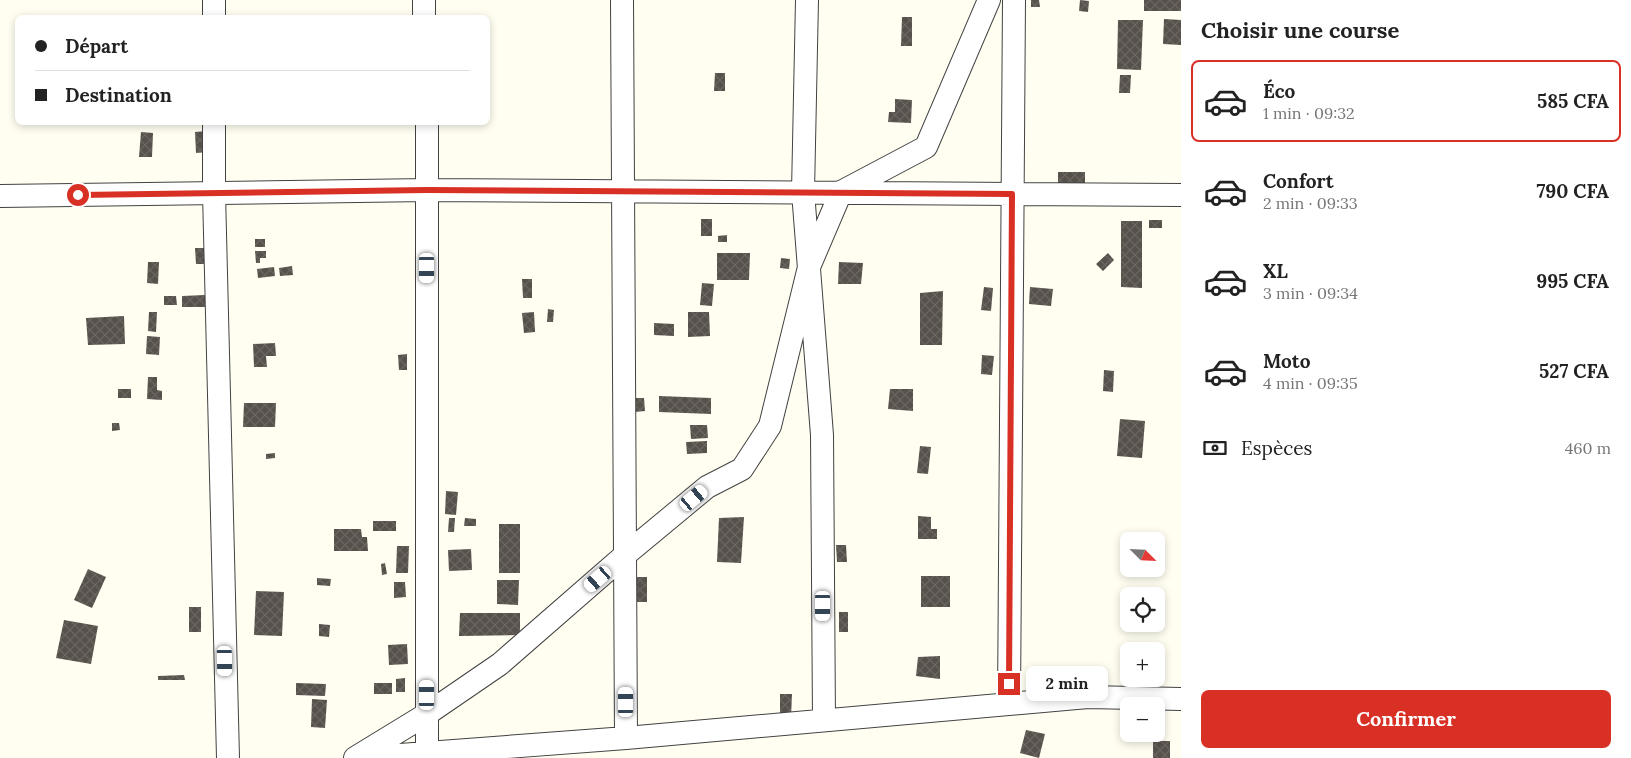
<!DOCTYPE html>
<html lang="fr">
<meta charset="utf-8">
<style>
body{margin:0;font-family:Lora,serif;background:#f2f2f2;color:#222;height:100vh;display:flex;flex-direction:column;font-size:19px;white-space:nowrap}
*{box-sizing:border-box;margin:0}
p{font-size:16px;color:#767676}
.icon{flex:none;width:28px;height:28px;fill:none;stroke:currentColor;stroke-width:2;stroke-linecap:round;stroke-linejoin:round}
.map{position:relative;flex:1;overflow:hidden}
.sheet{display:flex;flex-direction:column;background:#fff;width:450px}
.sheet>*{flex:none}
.top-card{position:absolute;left:15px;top:15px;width:475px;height:110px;border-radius:8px;box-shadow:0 2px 8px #0003;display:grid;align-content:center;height:110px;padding:0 20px;background:#fff}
.needle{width:32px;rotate:114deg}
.controls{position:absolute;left:1120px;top:532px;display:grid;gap:10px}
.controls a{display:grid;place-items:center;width:45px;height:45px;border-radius:8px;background:#fff;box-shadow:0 2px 8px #0003;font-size:25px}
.end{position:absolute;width:22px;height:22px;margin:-11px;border:6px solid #d93025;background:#fff;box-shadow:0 0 0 2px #fff}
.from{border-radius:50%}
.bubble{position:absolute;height:35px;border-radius:8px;background:#fff;box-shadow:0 2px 8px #0003;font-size:16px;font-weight:800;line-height:35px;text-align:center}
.car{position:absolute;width:15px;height:30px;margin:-15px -8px;border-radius:6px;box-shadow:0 0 4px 1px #0007;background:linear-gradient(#fff 24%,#345 0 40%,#fff 0 76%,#345 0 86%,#fff 0)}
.top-card b{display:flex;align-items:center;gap:18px;height:48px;font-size:19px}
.top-card b+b{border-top:1px solid #e0e0e0}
.top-card i{width:12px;height:12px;background:#222}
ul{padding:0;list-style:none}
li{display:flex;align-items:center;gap:15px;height:82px;margin:0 10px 8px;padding:0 10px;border:2px solid transparent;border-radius:8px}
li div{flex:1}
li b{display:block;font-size:19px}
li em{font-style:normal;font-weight:800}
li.selected{border-color:#d93025}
li>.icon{width:45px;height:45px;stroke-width:1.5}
h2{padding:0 20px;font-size:22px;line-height:60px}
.pay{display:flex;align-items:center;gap:12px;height:55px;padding:0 20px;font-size:19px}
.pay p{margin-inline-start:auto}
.button{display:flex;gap:10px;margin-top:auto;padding:10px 20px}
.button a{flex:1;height:58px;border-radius:8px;background:#d93025;color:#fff;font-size:20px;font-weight:800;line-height:58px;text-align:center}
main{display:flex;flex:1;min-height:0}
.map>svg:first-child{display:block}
.building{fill:url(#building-cross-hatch)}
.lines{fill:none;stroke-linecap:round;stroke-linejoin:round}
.street-casing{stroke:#424242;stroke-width:24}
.street{stroke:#fff;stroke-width:22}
.route{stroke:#d93025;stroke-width:6}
</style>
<main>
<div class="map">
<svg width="1181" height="758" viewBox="0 0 1181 758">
<defs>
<pattern id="building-cross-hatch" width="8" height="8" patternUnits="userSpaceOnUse" patternTransform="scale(1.25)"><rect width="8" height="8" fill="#57514b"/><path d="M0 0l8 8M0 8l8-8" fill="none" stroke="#6a6561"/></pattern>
</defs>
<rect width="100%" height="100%" fill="#fffef1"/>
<!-- building -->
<path class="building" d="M1031,0H1039L1040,7H1031Z
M1080,0L1089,1L1088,12L1079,11Z
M1144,0H1181V11H1144Z
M902,17H912V46H901Z
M1164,19L1181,20V45L1163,44Z
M1118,20H1143L1141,70L1117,69Z
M715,73H725V91H714Z
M1120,75H1131L1130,93H1119Z
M895,99L912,100L911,123L888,122L889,112H895Z
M206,131L208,152L196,153L195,132Z
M141,132L153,133L152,157H139Z
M1058,172H1085V183H1058Z
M701,219H712V236H701Z
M1149,220H1162V228H1149Z
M1121,221H1142V288L1121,287Z
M727,235V242H718V236Z
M255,239H265V247H255Z
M195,248H205V264H196Z
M255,251H266V258H260V263H256Z
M717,253H750L749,280H717Z
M1108,253L1114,260L1103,271L1096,264Z
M781,258L790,259L789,269L780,268Z
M148,262H159L158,284L147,283Z
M839,262L863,263L861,284H838Z
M292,266L293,275L280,276L279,268Z
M274,267L275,276L258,278L257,269Z
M522,279H532V298H523Z
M702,283L714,284L712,306L700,305Z
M984,287L993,288L991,311L981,310Z
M1030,287L1053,289L1051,306L1029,304Z
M943,291L942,345H920V293Z
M205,295V307H182V296Z
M164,296H176L177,305H164Z
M548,309L554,310L553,322H547Z
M149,312H157L156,332L148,331Z
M534,312L535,332L524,333L522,313Z
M688,312H709L710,336L688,337Z
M124,316L125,344L88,345L86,318Z
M654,323L674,324V336L654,335Z
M147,336L160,337L159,355L146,354Z
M275,343L276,356H266L267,367H254L253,344Z
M407,354V370H399L398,355Z
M982,355L994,356L992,375L981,374Z
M1104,370L1114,371L1113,392L1103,391Z
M148,377H157V390L162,391V400L147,399Z
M118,389H131V398H118Z
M890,389H913V411L888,409Z
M659,396L711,398V414L659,412Z
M635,398H644L645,411L635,412Z
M244,403H276L275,427H243Z
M1120,419L1145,421L1142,458L1117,456Z
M112,423H119L120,430L112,431Z
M690,425H707L708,438L691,439Z
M707,441V453L687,454L686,442Z
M920,446L931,447L928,474L917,473Z
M275,453V458L266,459V454Z
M446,491L458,492L456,515L445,514Z
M918,516L931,517V529H937V539H918Z
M744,517L741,563L717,562L719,518Z
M449,518H455L454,532H448Z
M465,518L476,519V526H464Z
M373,521H396V531H373Z
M499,524H520V573H499Z
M334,529H361L362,537H367L368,551H334Z
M836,545H846L847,562H837Z
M397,546H409L408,573H396Z
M471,549L472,570L449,571L448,550Z
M385,563L387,574L382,575L381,564Z
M88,569L106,577L92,608L74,600Z
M921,576H950V607H921Z
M635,577H647V602H635Z
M317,578L331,579L330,586L317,585Z
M497,580H519L518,605L497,604Z
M394,582H405L406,597L394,598Z
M256,591L284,592L282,636L254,635Z
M189,607H201V632H189Z
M839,612H848V632H839Z
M460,613H520V635L459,636Z
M64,620L98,626L91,664L56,658Z
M319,624L330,625L329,637L319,636Z
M407,644L408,664L389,665L388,645Z
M940,656V679L916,676L918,657Z
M184,675L185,680H158V676Z
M405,678V692H396V679Z
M296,683L326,684L325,696L296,695Z
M374,683H392V694H374Z
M780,694H792L791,718H780Z
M312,699L327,700L325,728L311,727Z
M1026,730L1045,734L1039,758L1020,753Z
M1153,741H1170V758H1153Z"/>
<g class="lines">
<!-- street casing -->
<g class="street-casing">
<path id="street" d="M214,0V18
M424,0V18
M622,0L626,738
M807,0L803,192L822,435L824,720
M214,122V193L228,758
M427,122V758
M0,196L427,190L1181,195
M1009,704L1014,0
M355,758L427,714L500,664L625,555L707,487L742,469L770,426L809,267L841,192L926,147L989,0
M360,758L626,738L1088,697L1181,699"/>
</g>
<!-- street -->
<use href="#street" class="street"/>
</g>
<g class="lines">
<!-- route -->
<path class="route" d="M78,195L427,190L1012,194L1009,684"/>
</g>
</svg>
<div class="controls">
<a><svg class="needle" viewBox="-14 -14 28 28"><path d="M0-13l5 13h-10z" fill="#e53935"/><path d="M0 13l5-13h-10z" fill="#767676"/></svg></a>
<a><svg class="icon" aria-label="locate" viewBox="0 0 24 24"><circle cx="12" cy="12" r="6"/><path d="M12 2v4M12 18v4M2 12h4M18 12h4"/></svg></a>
<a>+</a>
<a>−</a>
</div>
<i class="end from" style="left:78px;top:195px"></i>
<i class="end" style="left:1009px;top:684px"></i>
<div class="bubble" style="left:1026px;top:666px;width:82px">2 min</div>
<i class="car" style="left:427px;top:268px;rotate:180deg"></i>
<i class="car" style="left:694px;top:498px;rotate:50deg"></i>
<i class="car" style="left:598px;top:579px;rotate:229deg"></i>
<i class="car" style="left:823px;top:606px;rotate:180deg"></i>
<i class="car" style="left:225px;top:661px;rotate:179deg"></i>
<i class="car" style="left:427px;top:695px;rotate:0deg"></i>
<i class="car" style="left:626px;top:702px;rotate:0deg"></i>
<div class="top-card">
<b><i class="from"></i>Départ</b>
<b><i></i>Destination</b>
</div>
</div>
<section class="sheet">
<h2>Choisir une course</h2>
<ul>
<li class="selected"><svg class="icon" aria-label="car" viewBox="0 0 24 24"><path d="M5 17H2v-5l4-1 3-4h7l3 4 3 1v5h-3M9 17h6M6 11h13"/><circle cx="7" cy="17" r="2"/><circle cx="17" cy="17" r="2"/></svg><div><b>Éco</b><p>1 min · 09:32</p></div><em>585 CFA</em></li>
<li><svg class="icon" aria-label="car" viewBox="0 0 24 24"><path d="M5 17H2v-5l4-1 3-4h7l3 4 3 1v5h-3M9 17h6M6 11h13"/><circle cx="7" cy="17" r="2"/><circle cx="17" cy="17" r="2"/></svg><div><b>Confort</b><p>2 min · 09:33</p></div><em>790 CFA</em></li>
<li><svg class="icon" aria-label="car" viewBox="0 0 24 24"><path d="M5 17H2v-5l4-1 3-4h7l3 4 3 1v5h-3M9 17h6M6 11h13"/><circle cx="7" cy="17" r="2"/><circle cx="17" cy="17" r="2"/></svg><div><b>XL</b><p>3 min · 09:34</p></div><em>995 CFA</em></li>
<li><svg class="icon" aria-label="car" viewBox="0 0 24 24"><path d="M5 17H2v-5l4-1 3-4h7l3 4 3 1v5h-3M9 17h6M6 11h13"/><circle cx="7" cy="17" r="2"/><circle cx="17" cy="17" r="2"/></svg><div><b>Moto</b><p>4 min · 09:35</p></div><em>527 CFA</em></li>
</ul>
<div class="pay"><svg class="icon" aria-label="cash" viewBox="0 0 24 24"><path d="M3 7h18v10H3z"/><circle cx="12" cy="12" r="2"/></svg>Espèces<p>460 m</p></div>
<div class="button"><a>Confirmer</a></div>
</section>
</main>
